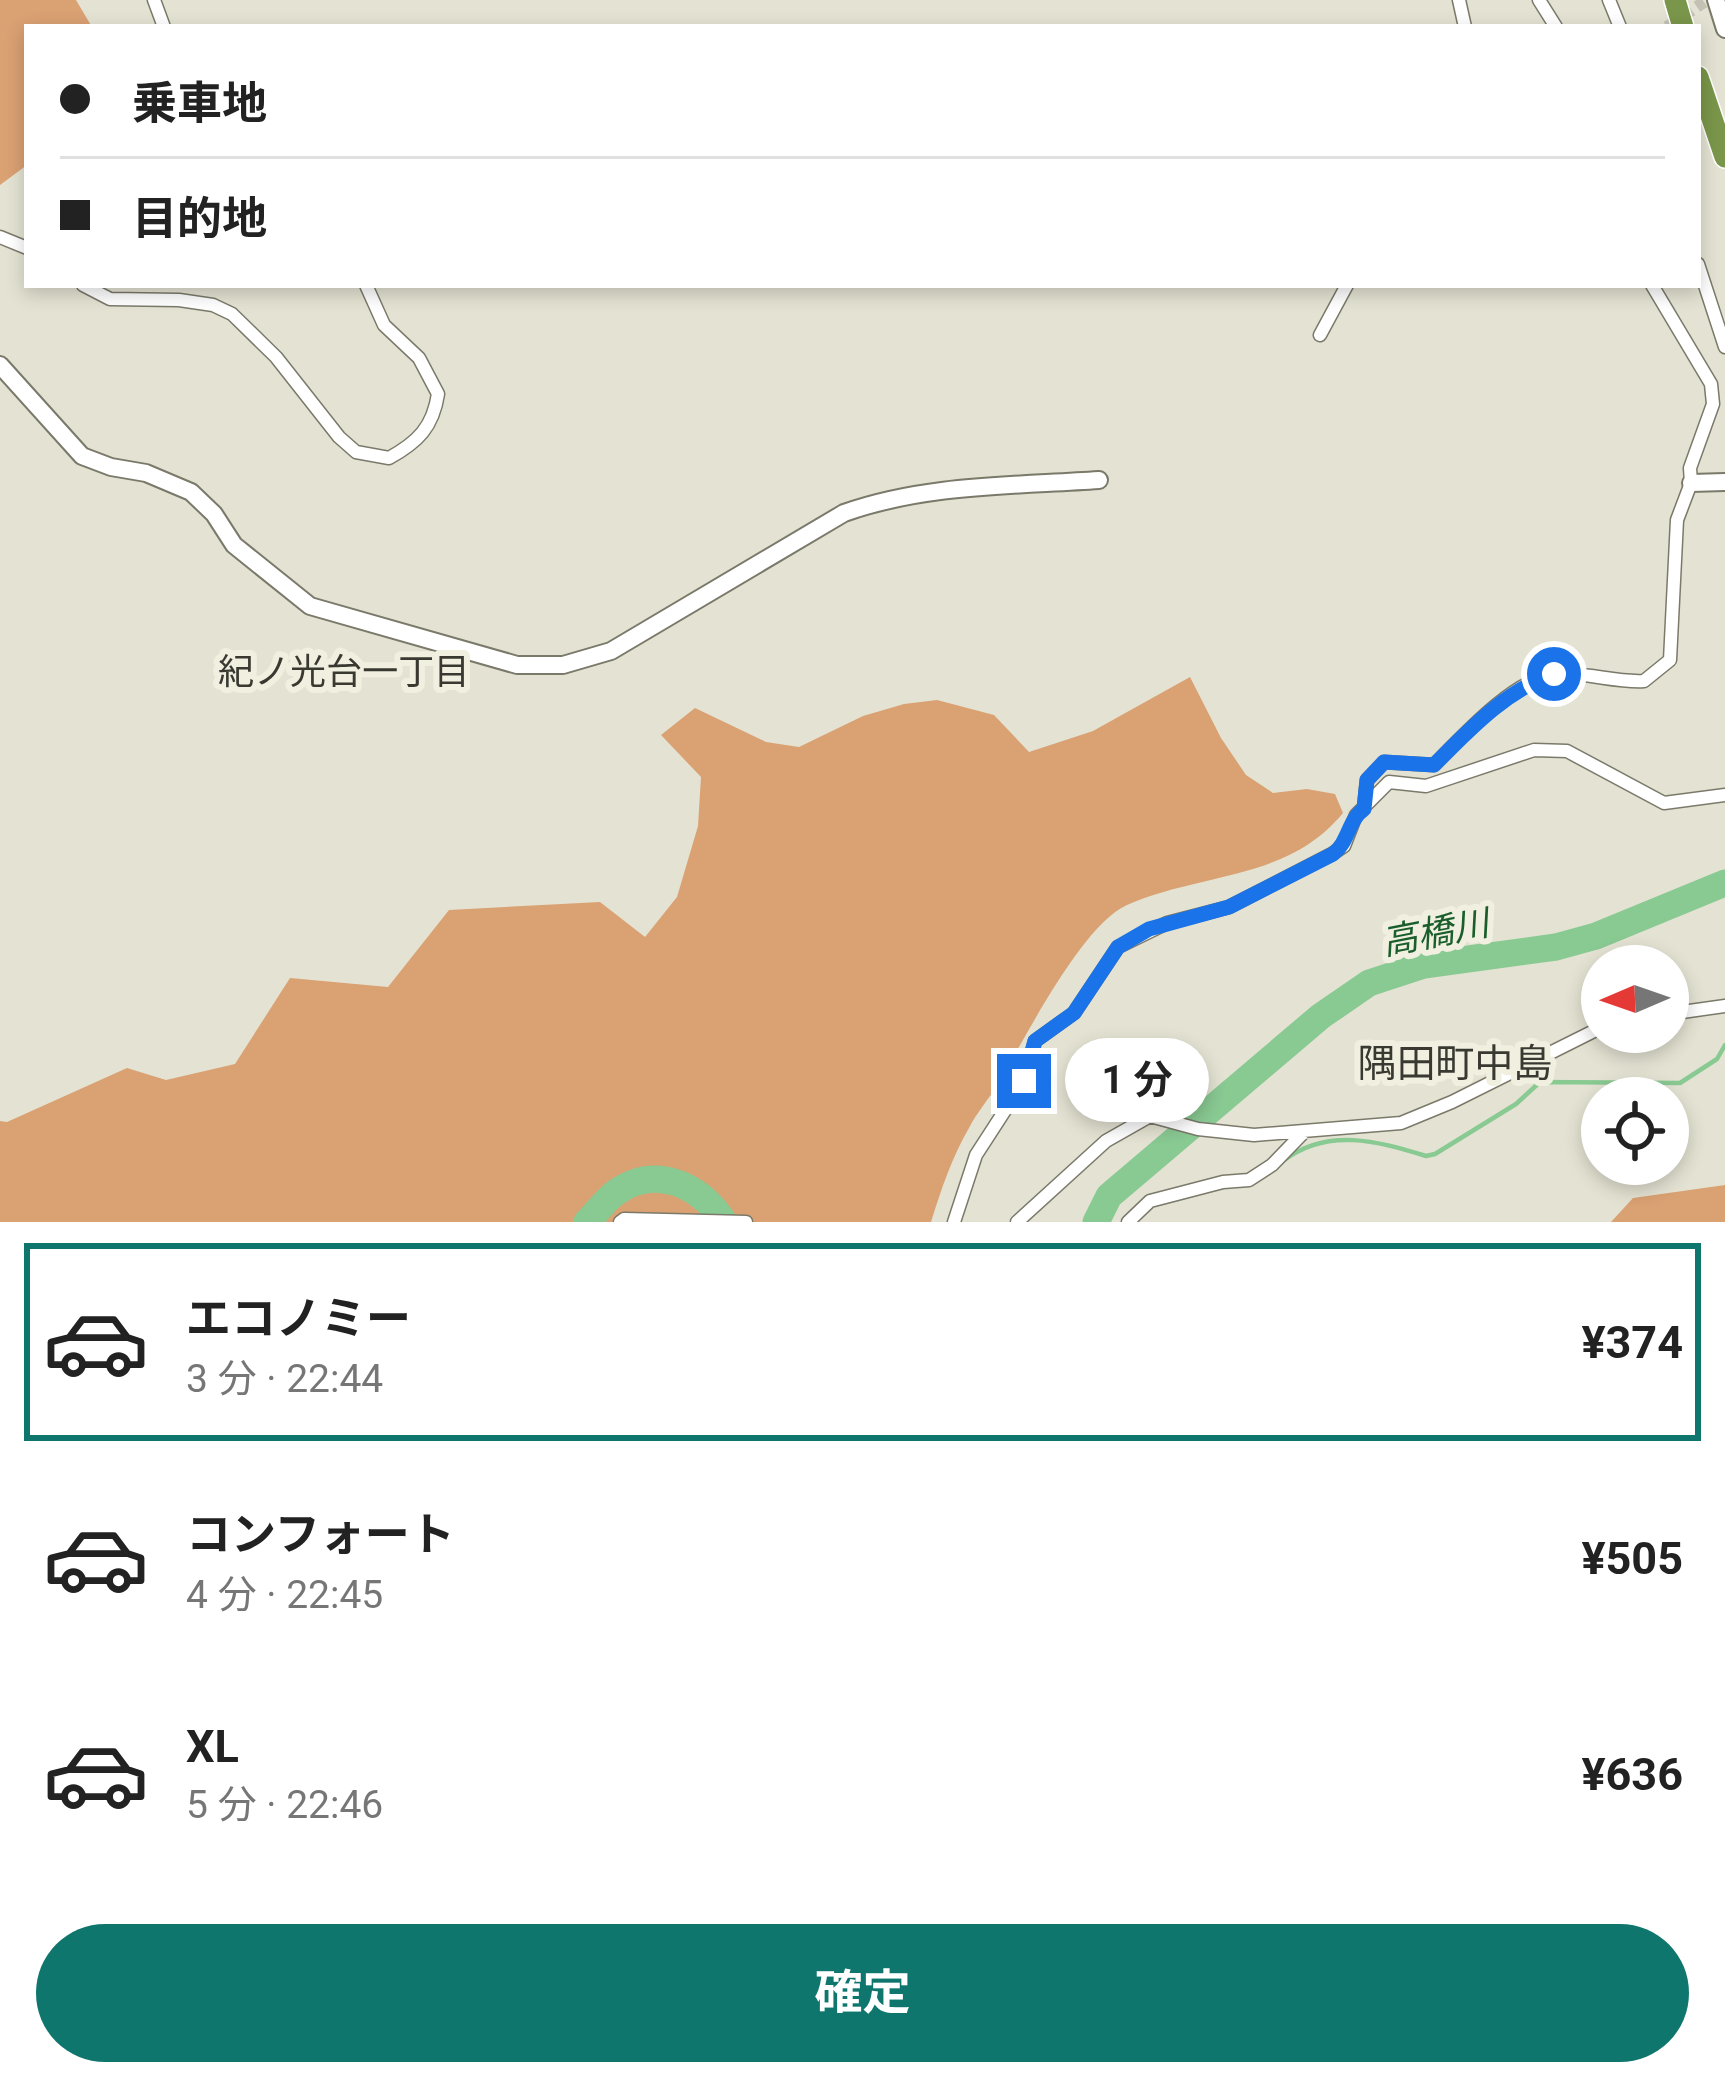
<!DOCTYPE html>
<html lang="ja">
<meta charset="utf-8">
<style>
body{margin:0;font-family:Roboto,"Noto Sans JP",sans-serif;background:#f6f6f6;color:#222;height:100vh;display:flex;flex-direction:column;font-size:45px;white-space:nowrap}
*{box-sizing:border-box;margin:0}
p{font-size:39px;color:#767676}
.icon{flex:none;width:66px;height:66px;fill:none;stroke:currentColor;stroke-width:2;stroke-linecap:round;stroke-linejoin:round}
.map{position:relative;height:1222px;overflow:hidden}
.drawer{display:flex;flex-direction:column;background:#fff;flex:1}
.drawer>*{flex:none}
.hud{position:absolute;left:24px;top:24px;width:1677px;height:264px;border-radius:0px;box-shadow:0 6px 18px #0003;display:grid;align-content:center;height:264px;padding:0 36px;background:#fff}
.needle{width:78px;rotate:268deg}
.controls{position:absolute;left:1581px;top:945px;display:grid;gap:24px}
.controls a{display:grid;place-items:center;width:108px;height:108px;border-radius:50%;background:#fff;box-shadow:0 6px 18px #0003;font-size:60px}
.end{position:absolute;width:54px;height:54px;margin:-27px;border:15px solid #1a73e8;background:#fff;box-shadow:0 0 0 6px #fff}
.from{border-radius:50%}
.bubble{position:absolute;height:84px;border-radius:42px;background:#fff;box-shadow:0 6px 18px #0003;font-size:39px;font-weight:700;line-height:84px;text-align:center}
.hud b{display:flex;align-items:center;gap:42px;height:114px;font-size:45px}
.hud b+b{border-top:3px solid #e0e0e0}
.hud i{width:30px;height:30px;background:#222}
ul{padding:21px 0 0;list-style:none}
li{display:flex;align-items:center;gap:36px;height:198px;margin:0 24px 18px;padding:0 12px;border:6px solid transparent;border-radius:0px}
li div{flex:1}
li b{display:block;font-size:45px}
li em{font-style:normal;font-weight:700}
li.on{border-color:#0f766e}
li>.icon{width:108px;height:108px;stroke-width:1.5}
.button{display:flex;gap:24px;margin-top:auto;padding:24px 36px}
.button a{flex:1;height:138px;border-radius:72px;background:#0f766e;color:#fff;font-size:48px;font-weight:700;line-height:138px;text-align:center}
.map>svg:first-child{display:block}
.green{fill:#daa173}
.lines{fill:none;stroke-linecap:round;stroke-linejoin:round}
.stream{stroke:#89c992;stroke-width:4.5}
.river{stroke:#89c992;stroke-width:27}
.street-tunnel{stroke:#c2c1b3;stroke-width:12;stroke-dasharray:12 6;stroke-linecap:butt}
.street-casing{stroke:#7a796a;stroke-width:15}
.secondary-casing{stroke:#7a796a;stroke-width:20}
.highway-casing{stroke:#fff;stroke-width:24}
.street{stroke:#fff;stroke-width:12}
.secondary{stroke:#fff;stroke-width:16}
.highway{stroke:#7a964a;stroke-width:21}
.route{stroke:#1a73e8;stroke-width:15}
.labels{text-anchor:middle;stroke-width:12;stroke-linejoin:round;paint-order:stroke}
.neighbourhood-label{font-size:36px;fill:#393932;stroke:#f1f0e0}
.water-label{font-size:36px;font-style:italic;fill:#1a5e2c;stroke:#f1f0e0}
.quarter-label{font-size:39px;fill:#393932;stroke:#f1f0e0}
</style>
<div class="map">
<svg width="1725" height="1222" viewBox="0 0 1725 1222">
<rect width="100%" height="100%" fill="#e4e3d3"/>
<!-- green -->
<path class="green" d="M0,0H76L92,27H27V165L0,185Z
M1190,677L1221,738L1246,775L1273,793L1307,789L1335,794L1343,813C1287,881 1203,872 1127,905C1081,926 1026,1037 999,1082C990,1098 977,1112 969,1128C952,1157 941,1190 931,1222H0V1121L7,1122L127,1068L166,1080L235,1064L290,978L388,987L449,910L600,902L645,937L677,897L698,826L701,777L661,735L695,708L766,742L799,747L863,716L904,704L937,700L994,715L1029,752L1093,731Z
M1725,1185V1222H1611L1633,1198Z"/>
<g class="lines">
<!-- stream -->
<path class="stream" d="M1283,1161C1327,1127 1377,1141 1426,1156L1435,1154L1516,1104L1540,1082L1680,1083L1717,1059L1725,1045"/>
<!-- river -->
<path class="river" d="M587,1222C596,1213 605,1201 615,1193C655,1164 699,1184 724,1222
M1096,1222L1109,1196L1321,1016L1369,983L1424,965L1556,947L1596,936L1725,883"/>
<!-- street-tunnel -->
<path class="street-tunnel" d="M1667,27L1704,2"/>
<!-- street casing -->
<g class="street-casing">
<path id="street" d="M154,0L164,27
M1459,0L1465,27
M1539,0L1556,27
M1609,0L1620,27
M0,237L27,248
M1698,264L1725,347
M83,285L110,299L179,300L213,305L232,314L276,357L339,437L356,452L389,458C418,442 433,427 438,394L419,358L384,325L366,285
M1320,335L1347,285
M1364,808L1367,780L1384,762L1434,765C1462,737 1511,682 1551,675C1580,670 1614,683 1644,681L1670,660L1677,520L1691,483L1690,468L1713,404L1711,384L1652,285
M1668,1014L1725,1006
M620,1222L624,1219L746,1222
M954,1222L976,1155L1024,1081L1035,1041L1074,1013L1118,947L1167,923L1229,907L1332,854L1344,846L1356,815L1389,782L1426,786L1534,750L1567,751L1664,803L1725,795
M1017,1222L1106,1141L1150,1116L1198,1129L1254,1135L1401,1123L1452,1102L1602,1027
M1128,1222L1150,1201L1223,1182L1249,1180L1272,1165L1304,1132"/>
</g>
<!-- secondary casing -->
<g class="secondary-casing">
<path id="secondary" d="M1716,0L1725,29
M0,365L82,456L111,467L146,473L191,492L214,514L234,545L310,606L517,665H563L611,651L844,513C926,484 1013,486 1099,480
M1691,483L1725,482"/>
</g>
<!-- highway casing -->
<g class="highway-casing">
<path id="highway" d="M1675,0L1683,27
M1698,77L1725,157"/>
</g>
<!-- street -->
<use href="#street" class="street"/>
<!-- secondary -->
<use href="#secondary" class="secondary"/>
<!-- highway -->
<use href="#highway" class="highway"/>
</g>
<g class="lines">
<!-- route -->
<path class="route" d="M1024,1081L1035,1041L1074,1013L1118,947L1149,929L1229,907L1333,854C1349,842 1348,820 1364,809L1367,780L1384,762L1434,765C1469,730 1506,690 1554,674"/>
</g>
<g class="labels">
<!-- neighbourhood labels -->
<g class="neighbourhood-label">
<text x="344" y="684">紀ノ光台一丁目</text>
</g>
<!-- water labels -->
<g class="water-label">
<text transform="translate(1435 932) rotate(-11)" y="13">高橋川</text>
</g>
<!-- quarter labels -->
<g class="quarter-label">
<text x="1455" y="1077">隅田町中島</text>
</g>
</g>
</svg>
<div class="controls">
<a><svg class="needle" viewBox="-14 -14 28 28"><path d="M0-13l5 13h-10z" fill="#e53935"/><path d="M0 13l5-13h-10z" fill="#767676"/></svg></a>
<a><svg class="icon" aria-label="locate" viewBox="0 0 24 24"><circle cx="12" cy="12" r="6"/><path d="M12 2v4M12 18v4M2 12h4M18 12h4"/></svg></a>
</div>
<i class="end from" style="left:1554px;top:674px"></i>
<i class="end" style="left:1024px;top:1081px"></i>
<div class="bubble" style="left:1065px;top:1038px;width:144px">1 分</div>
<div class="hud">
<b><i class="from"></i>乗車地</b>
<b><i></i>目的地</b>
</div>
</div>
<section class="drawer">
<ul>
<li class="on"><svg class="icon" aria-label="car" viewBox="0 0 24 24"><path d="M5 17H2v-5l4-1 3-4h7l3 4 3 1v5h-3M9 17h6M6 11h13"/><circle cx="7" cy="17" r="2"/><circle cx="17" cy="17" r="2"/></svg><div><b>エコノミー</b><p>3 分 · 22:44</p></div><em>¥374</em></li>
<li><svg class="icon" aria-label="car" viewBox="0 0 24 24"><path d="M5 17H2v-5l4-1 3-4h7l3 4 3 1v5h-3M9 17h6M6 11h13"/><circle cx="7" cy="17" r="2"/><circle cx="17" cy="17" r="2"/></svg><div><b>コンフォート</b><p>4 分 · 22:45</p></div><em>¥505</em></li>
<li><svg class="icon" aria-label="car" viewBox="0 0 24 24"><path d="M5 17H2v-5l4-1 3-4h7l3 4 3 1v5h-3M9 17h6M6 11h13"/><circle cx="7" cy="17" r="2"/><circle cx="17" cy="17" r="2"/></svg><div><b>XL</b><p>5 分 · 22:46</p></div><em>¥636</em></li>
</ul>
<div class="button"><a>確定</a></div>
</section>
